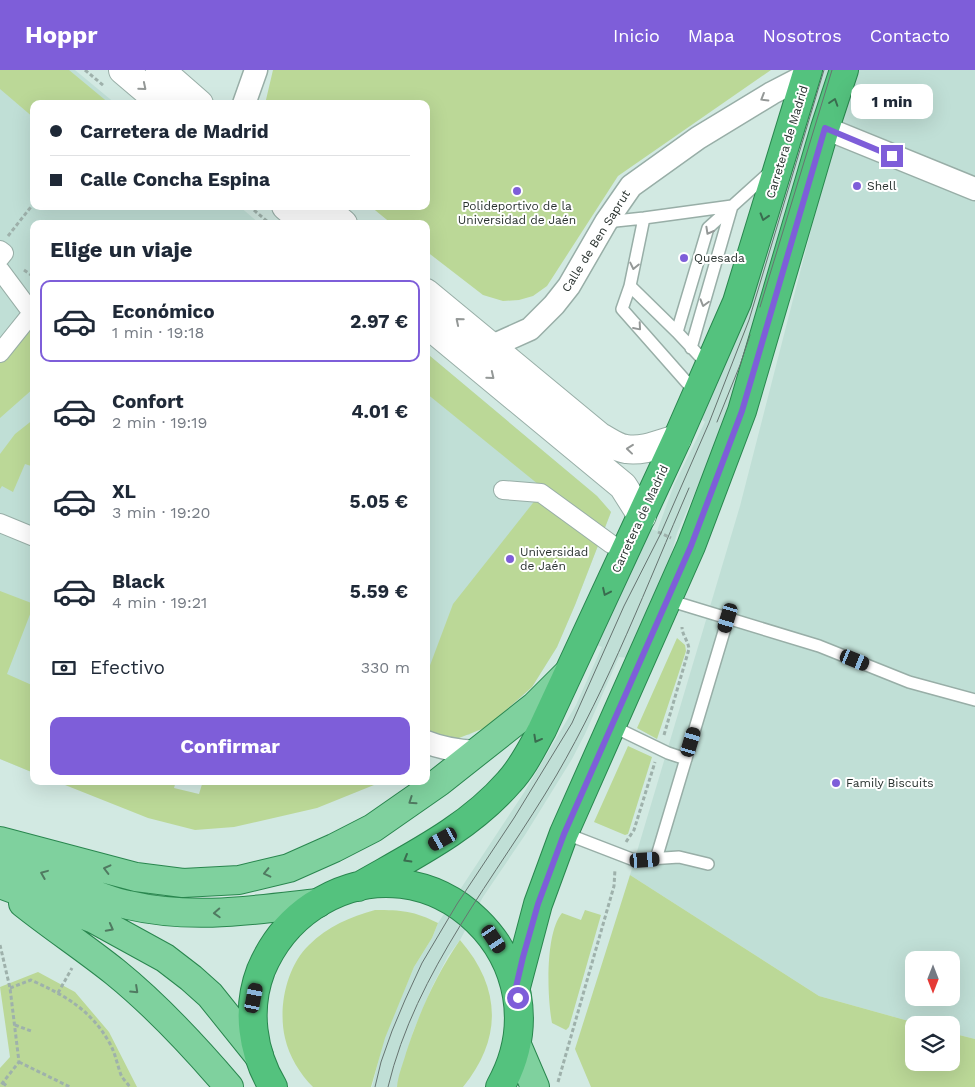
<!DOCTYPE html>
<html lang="es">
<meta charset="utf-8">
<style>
body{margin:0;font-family:"Work Sans",sans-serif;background:#f6f6f7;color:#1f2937;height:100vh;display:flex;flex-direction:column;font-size:19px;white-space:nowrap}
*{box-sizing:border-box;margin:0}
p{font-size:16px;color:#747a83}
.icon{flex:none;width:28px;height:28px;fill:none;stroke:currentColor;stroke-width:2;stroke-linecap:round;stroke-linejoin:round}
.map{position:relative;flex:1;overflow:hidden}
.drawer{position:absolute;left:30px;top:150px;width:400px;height:565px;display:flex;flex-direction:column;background:#fff;border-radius:10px;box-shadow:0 5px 20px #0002}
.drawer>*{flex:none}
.guide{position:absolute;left:30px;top:30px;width:400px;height:110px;border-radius:10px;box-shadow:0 5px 20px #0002;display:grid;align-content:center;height:110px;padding:0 20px;background:#fff}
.needle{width:32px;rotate:180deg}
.buttons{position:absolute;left:905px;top:881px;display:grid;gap:10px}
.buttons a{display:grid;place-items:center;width:55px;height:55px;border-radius:10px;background:#fff;box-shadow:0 5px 20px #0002;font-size:25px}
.end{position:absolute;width:22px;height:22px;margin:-11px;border:6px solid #7e5ed9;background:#fff;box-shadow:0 0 0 2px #fff}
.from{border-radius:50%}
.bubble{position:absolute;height:35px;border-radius:10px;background:#fff;box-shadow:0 5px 20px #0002;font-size:16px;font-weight:700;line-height:35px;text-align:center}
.car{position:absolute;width:15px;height:30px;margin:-15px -8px;border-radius:6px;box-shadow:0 0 4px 1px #0007;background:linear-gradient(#222 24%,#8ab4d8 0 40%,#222 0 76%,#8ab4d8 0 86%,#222 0)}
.guide b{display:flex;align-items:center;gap:18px;height:48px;font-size:19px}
.guide b+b{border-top:1px solid #e0e1e3}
.guide i{width:12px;height:12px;background:#1f2937}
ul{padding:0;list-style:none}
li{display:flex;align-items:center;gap:15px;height:82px;margin:0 10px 8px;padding:0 10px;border:2px solid transparent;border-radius:10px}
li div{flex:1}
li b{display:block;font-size:19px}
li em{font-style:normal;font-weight:700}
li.on{border-color:#7e5ed9}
li>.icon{width:45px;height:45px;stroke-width:1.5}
h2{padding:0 20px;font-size:22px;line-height:60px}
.pay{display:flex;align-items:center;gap:12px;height:55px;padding:0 20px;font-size:19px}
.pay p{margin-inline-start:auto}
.action{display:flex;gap:10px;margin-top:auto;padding:10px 20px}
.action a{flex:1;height:58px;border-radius:10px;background:#7e5ed9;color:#fff;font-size:20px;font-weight:700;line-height:58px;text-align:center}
header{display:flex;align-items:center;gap:30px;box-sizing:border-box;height:70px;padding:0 25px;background:#7e5ed9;color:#fff}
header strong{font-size:24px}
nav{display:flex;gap:28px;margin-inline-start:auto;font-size:18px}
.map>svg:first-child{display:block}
.built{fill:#c0dfd6;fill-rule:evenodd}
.green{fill:#bbd897}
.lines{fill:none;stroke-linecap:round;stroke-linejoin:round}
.service-casing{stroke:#98aea7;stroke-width:14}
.pedestrian-casing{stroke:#98aea7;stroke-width:20}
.minor-casing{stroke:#98aea7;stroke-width:25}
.tertiary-casing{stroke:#98aea7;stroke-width:30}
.primary-casing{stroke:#29864e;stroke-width:30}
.trunk-casing{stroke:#29864e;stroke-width:30}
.path{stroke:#9eb1ab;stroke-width:3;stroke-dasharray:4 2.5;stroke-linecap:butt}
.service{stroke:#fff;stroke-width:11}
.pedestrian{stroke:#fff;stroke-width:18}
.minor{stroke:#fff;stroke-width:22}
.tertiary{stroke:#fff;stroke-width:28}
.primary{stroke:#7fd19e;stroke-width:28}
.trunk{stroke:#54c27e;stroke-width:28}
.tram{stroke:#667470;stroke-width:1}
.oneway{stroke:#949897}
.oneway2{stroke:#3a6c4f}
.oneway3{stroke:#507a61}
.route{stroke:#7e5ed9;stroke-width:6}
.poi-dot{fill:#7e5ed9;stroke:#fff;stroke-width:2}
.labels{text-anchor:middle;stroke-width:4;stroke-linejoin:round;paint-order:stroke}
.street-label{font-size:12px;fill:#29322f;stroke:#fff}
.poi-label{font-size:12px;fill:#29322f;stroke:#fff;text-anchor:start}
</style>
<header>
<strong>Hoppr</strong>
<nav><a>Inicio</a><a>Mapa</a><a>Nosotros</a><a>Contacto</a></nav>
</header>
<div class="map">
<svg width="975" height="1017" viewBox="0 0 975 1017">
<rect width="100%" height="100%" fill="#d2e9e2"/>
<!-- built -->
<path class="built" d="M0,0H75L116,34H34V136H239L260,154H34V703L0,689Z
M819,0H837L738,325L677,463L661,522L629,588L619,587L585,664L572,689L525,765L483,827L460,870L448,886L432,917L413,962L397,1017H372L384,968L414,897L432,868L438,853L525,721L576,635L602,577L594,574L646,457L657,461L674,415L705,352L698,345L745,248Z
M852,0H975V969L951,963V955H923L819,926L630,805L740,436ZM914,890H951V928H914Z
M426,285L430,286L597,426L611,442L575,535L557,577L532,617L511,637L469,665H426Z"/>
<!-- green -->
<path class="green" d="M0,0H69L110,34H34V48L0,19Z
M273,0H771L618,106L547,216L533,226L519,230L503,231L483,225L426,181V154H392L370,136H426V34H265Z
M34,246V318L0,348V289Z
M426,285L430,286L597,426L611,442L575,535L557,577L532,617L487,657L426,681V606L453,534L544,419L426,323Z
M34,349V397L25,394L13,422L2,416L0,419V384L15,364Z
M0,521L34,534L7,604L34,616V703L0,689Z
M677,568L685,575L686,581L657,669L637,658Z
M628,676L652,687L628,764L625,765L594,752Z
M55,711H176L174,718L199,724L203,711H379L374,715L317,738L234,757L195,760L148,748Z
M630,805L819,926L923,955H914V992H951V963L975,969V1017H591L575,979Z
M375,840C402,840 414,841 438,853L432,868L414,897L385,968L371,1017H313C300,1004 289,986 285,968C278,938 286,897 309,875C328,856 350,847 375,840Z
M585,840L601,845L569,957L566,960L552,953C547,927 545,863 562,843L581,850Z
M460,870C501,917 503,968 463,1017H397C398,1005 403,994 406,983C419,943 436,905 460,870Z
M38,902L75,922L109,962L137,1017H0V998L10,987L0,917Z"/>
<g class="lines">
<!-- service casing -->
<g class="service-casing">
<path id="service" d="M644,148L630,216L677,262
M606,152L644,148L732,136L691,278
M630,216L622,239L697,324
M708,295L677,262L708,158L771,101
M668,530L819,576L909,612L975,630
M612,656L668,683L686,689
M564,763L634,790L679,787L708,794
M656,789L728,548"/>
</g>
<!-- pedestrian casing -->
<g class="pedestrian-casing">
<path id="pedestrian" d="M0,180L4,183L0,188
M0,200L32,243L0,283
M503,420L541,423L611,474
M0,453L34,467"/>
</g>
<!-- minor casing -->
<g class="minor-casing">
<path id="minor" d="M244,34L256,0
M825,58L975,119
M490,277L530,259L554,235L569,216L606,152L631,116L698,68L772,23L807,5
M426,672C443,679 459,681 476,682"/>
</g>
<!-- tertiary casing -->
<g class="tertiary-casing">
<path id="tertiary" d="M123,0L163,34
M160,0L199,34
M286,136L307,154
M322,136L343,154
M426,223L600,367C608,371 617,378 626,379C643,382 662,373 677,369
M426,253L623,416L642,446"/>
</g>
<!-- primary casing -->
<g class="primary-casing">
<path id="primary" d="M0,771L136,807L183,813L239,810L289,798L334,778L373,758L439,712L535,636L566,605
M0,787C24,796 47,806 71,815C90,823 108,831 128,835C192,850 254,840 318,833
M0,814L94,849L165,888L191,908L210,925L259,986
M23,833C53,857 85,878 115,902C157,936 194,976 229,1017
M517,975L535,1017"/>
</g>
<!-- trunk casing -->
<g class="trunk-casing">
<path id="trunk" d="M358,817C412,786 468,759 509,712C523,697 532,678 542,660L677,369L737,232L808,0
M516,917L538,834L564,763L691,476L742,341L825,58L844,0
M273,1017C252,982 246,939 261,900C272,874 289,852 313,836C431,758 570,893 500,1017"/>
</g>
<!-- path -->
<path class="path" d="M85,0L104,16
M249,136L268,152
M8,166L34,133
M24,200L34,207
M658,462L671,468
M664,665L689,579C688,570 682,565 682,557
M626,772L634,760L655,692
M0,875L10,918L19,992L0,1016
M10,918L31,910C64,925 90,939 109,972C115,982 117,994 121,1005C123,1009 127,1013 130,1017
M58,923L72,898
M15,955L31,961
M19,992L70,1017
M558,1012L614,816L615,799
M3,1013L8,1017"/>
<!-- service -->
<use href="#service" class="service"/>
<!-- pedestrian -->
<use href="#pedestrian" class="pedestrian"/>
<!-- minor -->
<use href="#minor" class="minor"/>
<!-- tertiary -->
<use href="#tertiary" class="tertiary"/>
<!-- primary -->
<use href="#primary" class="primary"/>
<!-- trunk -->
<use href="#trunk" class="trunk"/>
<!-- tram -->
<path class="tram" d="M760,237L832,0
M717,352L740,295L750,265
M375,1017L381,992L392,961L405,930L422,893L457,834L514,748L572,653L624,536L661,463L709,353L749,250L824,0
M388,1017C416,900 496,808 556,706C609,615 647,515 689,418"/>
</g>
<!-- one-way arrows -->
<defs><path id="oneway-chevron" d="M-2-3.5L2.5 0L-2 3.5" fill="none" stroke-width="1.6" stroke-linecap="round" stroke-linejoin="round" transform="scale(1.25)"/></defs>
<g class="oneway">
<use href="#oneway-chevron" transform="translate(143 17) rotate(40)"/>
<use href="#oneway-chevron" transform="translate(764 28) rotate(149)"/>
<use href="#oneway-chevron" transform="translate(709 161) rotate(119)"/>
<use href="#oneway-chevron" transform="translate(634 196) rotate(102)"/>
<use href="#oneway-chevron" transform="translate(704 233) rotate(106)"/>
<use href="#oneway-chevron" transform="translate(459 251) rotate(-140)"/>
<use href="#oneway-chevron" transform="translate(638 257) rotate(49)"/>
<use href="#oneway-chevron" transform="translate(491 306) rotate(39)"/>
<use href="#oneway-chevron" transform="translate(630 379) rotate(-174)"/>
</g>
<g class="oneway2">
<use href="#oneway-chevron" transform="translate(834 32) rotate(-72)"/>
<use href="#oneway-chevron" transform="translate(764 147) rotate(107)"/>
<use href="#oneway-chevron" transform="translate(606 522) rotate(115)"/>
<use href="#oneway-chevron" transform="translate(537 669) rotate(119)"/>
<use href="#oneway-chevron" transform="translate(407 789) rotate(150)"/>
</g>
<g class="oneway3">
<use href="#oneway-chevron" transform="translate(412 731) rotate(146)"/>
<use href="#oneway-chevron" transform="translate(107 799) rotate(-166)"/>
<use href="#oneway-chevron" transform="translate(267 803) rotate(167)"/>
<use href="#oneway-chevron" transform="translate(44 804) rotate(-158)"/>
<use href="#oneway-chevron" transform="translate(217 843) rotate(177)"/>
<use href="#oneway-chevron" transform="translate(110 858) rotate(28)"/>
<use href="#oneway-chevron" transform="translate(135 920) rotate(43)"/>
</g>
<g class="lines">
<!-- route -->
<path class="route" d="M518,928L516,917L523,887L538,834L564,764L691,476L742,341L825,58L892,86"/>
</g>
<!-- markers -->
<g class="poi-dot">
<circle cx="857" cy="116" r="5"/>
<circle cx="517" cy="121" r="5"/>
<circle cx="684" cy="188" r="5"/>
<circle cx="510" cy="489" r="5"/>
<circle cx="836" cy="713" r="5"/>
</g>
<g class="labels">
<!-- street labels -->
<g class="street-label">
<text transform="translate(787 72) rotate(-73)" y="4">Carretera de Madrid</text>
<text transform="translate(596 171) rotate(-58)" y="4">Calle de Ben Saprut</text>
<text transform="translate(640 449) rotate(-65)" y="4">Carretera de Madrid</text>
</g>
<!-- poi labels -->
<g class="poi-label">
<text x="867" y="120">Shell</text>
<text x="517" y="140" text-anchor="middle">Polideportivo de la<tspan x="517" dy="14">Universidad de Jaén</tspan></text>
<text x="694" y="192">Quesada</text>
<text x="520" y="486">Universidad<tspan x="520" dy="14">de Jaén</tspan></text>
<text x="846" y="717">Family Biscuits</text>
</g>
</g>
</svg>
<div class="buttons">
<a><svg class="needle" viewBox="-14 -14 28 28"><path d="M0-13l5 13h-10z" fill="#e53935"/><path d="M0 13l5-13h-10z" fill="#747a83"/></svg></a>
<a><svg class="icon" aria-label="layers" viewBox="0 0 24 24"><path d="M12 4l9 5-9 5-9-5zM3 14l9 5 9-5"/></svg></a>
</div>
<i class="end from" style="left:518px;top:928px"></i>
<i class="end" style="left:892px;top:86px"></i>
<div class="bubble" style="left:851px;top:14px;width:82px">1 min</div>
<i class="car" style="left:728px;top:548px;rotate:197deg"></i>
<i class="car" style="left:855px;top:590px;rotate:112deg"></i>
<i class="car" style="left:691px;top:672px;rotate:17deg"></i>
<i class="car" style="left:443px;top:769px;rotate:241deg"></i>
<i class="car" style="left:645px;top:790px;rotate:86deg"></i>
<i class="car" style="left:494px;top:869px;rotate:146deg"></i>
<i class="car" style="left:254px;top:928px;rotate:11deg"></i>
<div class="guide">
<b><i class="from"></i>Carretera de Madrid</b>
<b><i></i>Calle Concha Espina</b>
</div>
<section class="drawer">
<h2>Elige un viaje</h2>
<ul>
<li class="on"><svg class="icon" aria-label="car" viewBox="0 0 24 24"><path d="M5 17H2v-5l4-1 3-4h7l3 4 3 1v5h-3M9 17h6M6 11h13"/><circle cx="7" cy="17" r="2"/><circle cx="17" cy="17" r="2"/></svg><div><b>Económico</b><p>1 min · 19:18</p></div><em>2.97 €</em></li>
<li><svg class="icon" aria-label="car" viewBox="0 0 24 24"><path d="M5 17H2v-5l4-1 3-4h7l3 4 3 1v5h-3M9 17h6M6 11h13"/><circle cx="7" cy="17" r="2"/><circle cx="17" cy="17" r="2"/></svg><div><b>Confort</b><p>2 min · 19:19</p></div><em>4.01 €</em></li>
<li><svg class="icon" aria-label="car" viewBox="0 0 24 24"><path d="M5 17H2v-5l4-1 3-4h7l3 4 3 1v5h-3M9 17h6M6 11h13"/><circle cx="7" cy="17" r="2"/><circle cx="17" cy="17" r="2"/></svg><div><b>XL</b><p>3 min · 19:20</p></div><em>5.05 €</em></li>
<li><svg class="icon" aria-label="car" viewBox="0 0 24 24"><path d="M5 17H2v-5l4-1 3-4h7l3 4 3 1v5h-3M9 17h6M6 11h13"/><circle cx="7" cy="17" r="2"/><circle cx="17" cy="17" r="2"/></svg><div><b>Black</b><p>4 min · 19:21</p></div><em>5.59 €</em></li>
</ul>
<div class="pay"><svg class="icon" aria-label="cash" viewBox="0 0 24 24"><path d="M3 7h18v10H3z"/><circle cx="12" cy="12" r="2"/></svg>Efectivo<p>330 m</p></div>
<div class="action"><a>Confirmar</a></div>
</section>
</div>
